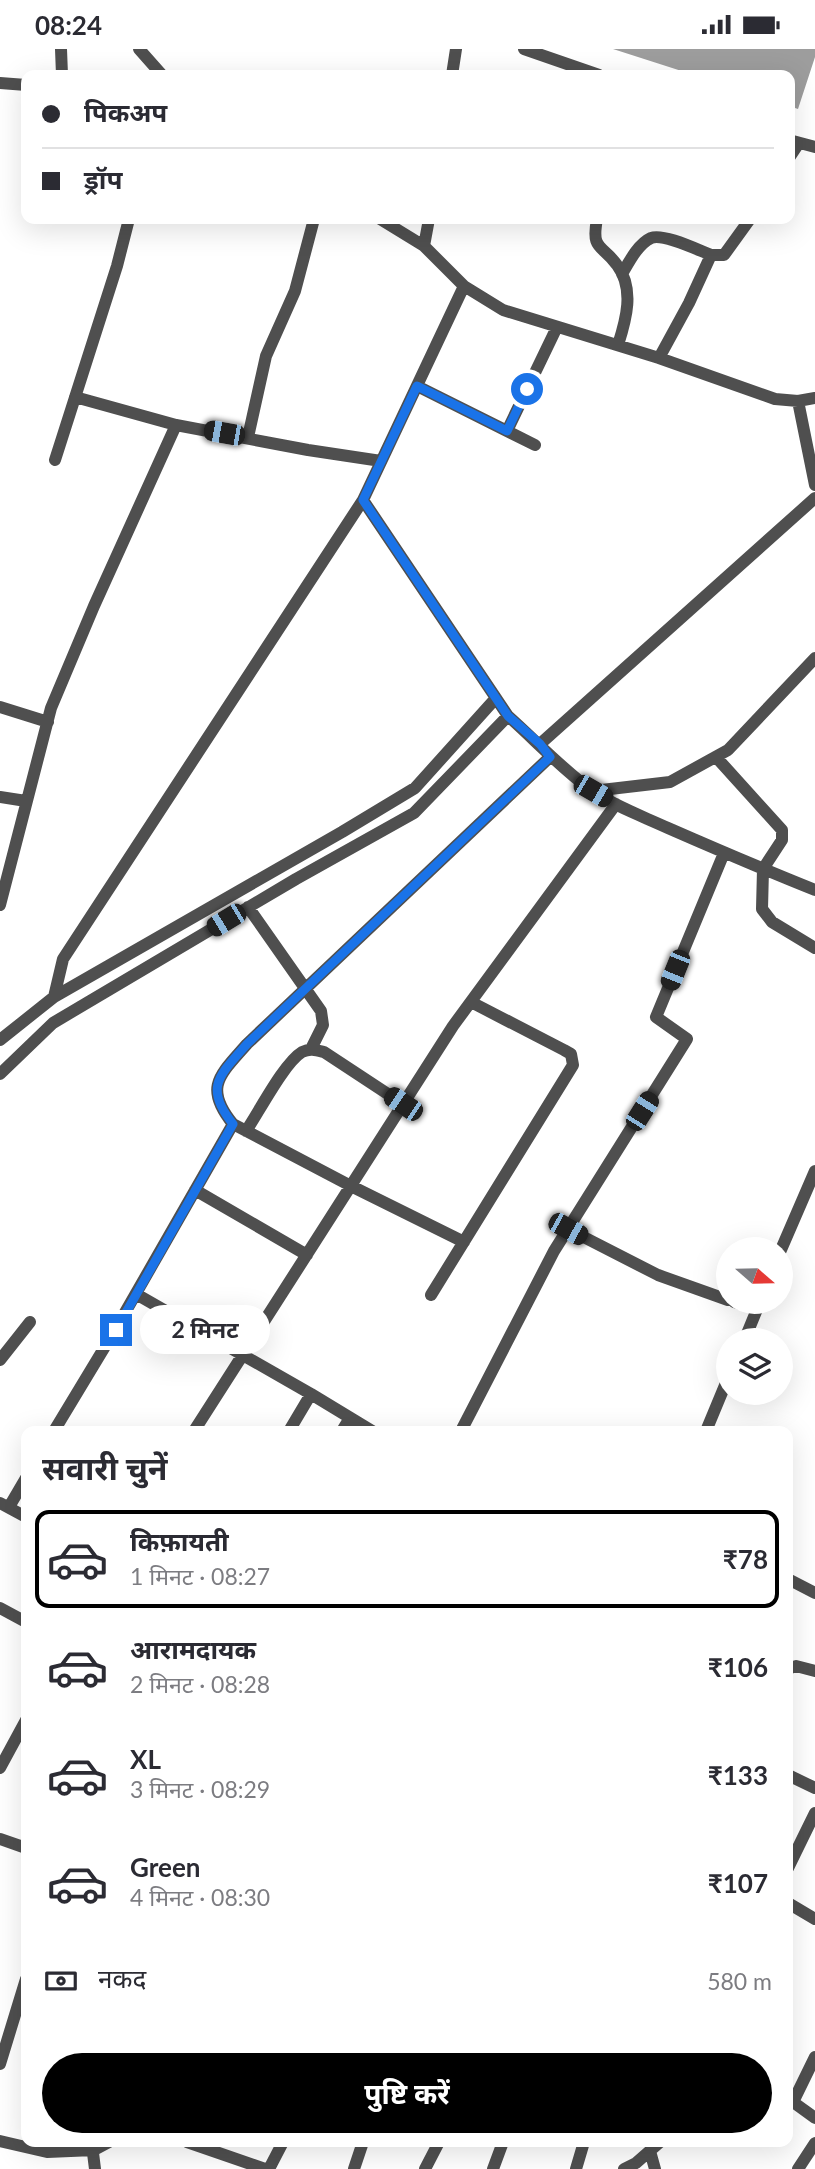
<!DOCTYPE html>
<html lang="hi">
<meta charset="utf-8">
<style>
body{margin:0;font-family:Lato,"Noto Sans Devanagari",sans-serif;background:#f7f7f7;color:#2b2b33;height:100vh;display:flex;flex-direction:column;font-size:26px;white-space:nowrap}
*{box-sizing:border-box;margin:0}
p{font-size:23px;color:#7c7c81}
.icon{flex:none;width:38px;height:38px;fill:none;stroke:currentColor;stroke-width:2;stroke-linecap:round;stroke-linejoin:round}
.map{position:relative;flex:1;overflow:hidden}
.details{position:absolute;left:21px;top:1377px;width:772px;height:721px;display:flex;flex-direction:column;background:#fff;border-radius:14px;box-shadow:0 7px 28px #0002}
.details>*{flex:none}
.hud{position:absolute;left:21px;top:21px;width:774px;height:154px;border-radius:14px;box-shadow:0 7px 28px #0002;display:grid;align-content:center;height:154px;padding:0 21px;background:#fff}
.needle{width:46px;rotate:110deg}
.tools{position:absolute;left:716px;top:1188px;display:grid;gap:14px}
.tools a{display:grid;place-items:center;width:77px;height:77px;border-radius:50%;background:#fff;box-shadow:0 7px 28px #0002;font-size:35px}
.end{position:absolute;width:32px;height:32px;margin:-16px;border:9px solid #1a73e8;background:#fff;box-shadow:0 0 0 4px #fff}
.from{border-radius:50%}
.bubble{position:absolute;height:49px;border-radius:24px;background:#fff;box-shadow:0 7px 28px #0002;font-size:23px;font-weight:700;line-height:49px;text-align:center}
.car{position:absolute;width:21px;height:42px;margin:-21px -10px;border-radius:9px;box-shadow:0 0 5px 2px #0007;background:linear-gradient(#222 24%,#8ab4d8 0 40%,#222 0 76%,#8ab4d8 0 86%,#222 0)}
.hud b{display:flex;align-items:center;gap:24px;height:66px;font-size:26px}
.hud b+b{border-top:2px solid #e1e1e2}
.hud i{width:18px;height:18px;background:#2b2b33}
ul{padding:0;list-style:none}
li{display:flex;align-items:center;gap:21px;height:98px;margin:0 14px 10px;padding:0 7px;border:4px solid transparent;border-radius:14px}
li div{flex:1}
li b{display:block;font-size:26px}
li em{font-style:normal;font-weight:700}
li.current{border-color:#000}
li>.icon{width:63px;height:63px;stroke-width:1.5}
h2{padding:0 21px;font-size:32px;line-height:84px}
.pay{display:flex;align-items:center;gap:18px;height:77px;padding:0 21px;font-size:26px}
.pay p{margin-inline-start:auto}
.cta{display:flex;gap:14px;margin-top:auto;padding:14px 21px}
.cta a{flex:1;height:80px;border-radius:42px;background:#000;color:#fff;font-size:28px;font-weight:700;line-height:80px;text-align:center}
.status{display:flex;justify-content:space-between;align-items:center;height:49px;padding:0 35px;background:#fff;direction:ltr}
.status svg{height:19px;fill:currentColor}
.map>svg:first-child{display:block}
.water{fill:#9d9d9d}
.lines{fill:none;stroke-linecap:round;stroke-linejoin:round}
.minor{stroke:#4f4f4f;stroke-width:12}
.route{stroke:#1a73e8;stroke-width:9}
</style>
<div class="status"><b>08:24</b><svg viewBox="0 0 49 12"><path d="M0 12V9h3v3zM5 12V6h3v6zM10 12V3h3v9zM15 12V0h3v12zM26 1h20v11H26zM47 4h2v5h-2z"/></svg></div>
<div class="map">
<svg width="815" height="2120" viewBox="0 0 815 2120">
<rect width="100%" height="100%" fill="#fff"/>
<!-- water -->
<path class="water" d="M613,0H815V8L798,60L789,57V26H694Z"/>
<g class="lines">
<!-- minor -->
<path class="minor" d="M61,0L62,26
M139,0L162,26
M524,0L599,26
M452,26L456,0
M0,34L26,36
M789,91L815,98
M789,109L799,94
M380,170L424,197
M597,170C591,202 602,195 617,216C635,240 626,271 618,296
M711,206H724L750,170
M622,225C629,213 638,195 651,189C663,184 698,201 711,206L689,254L659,309
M464,237L503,261L659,309L775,350L798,352L815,349
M417,337L535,396
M75,348L176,376L308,401L381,412
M798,352L815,436
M507,382L557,278
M248,388L266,307L295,242L314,170
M55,411L117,217L129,170
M363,451L508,667C536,692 561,719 591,741C614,757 642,767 668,779C716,800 765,821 815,841
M0,658L48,673
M540,695L815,449
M716,708L782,781V791L763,820L762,860L772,873L815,899
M593,742L670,733L728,701L815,609
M0,748L26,752
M0,856L51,659L94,557L176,376
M248,858L321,962L323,976L311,1000
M54,948L63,910L363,451L464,237L424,197L429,170
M0,991L54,948L342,783L415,739L496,649
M0,1025L53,974L296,830L414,764L508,667
M233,1075C203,1038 220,1026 247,995L550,708
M246,1082C259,1063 284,1014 302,1003C310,999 316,1001 324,1003L403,1055
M195,1141L307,1206
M568,1180L658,1226L728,1251
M780,1203L815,1122
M136,1245L311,1345L289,1382
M431,1246L573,1016L571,1005L564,1001L471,953
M734,1253L757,1260
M744,1292L760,1253
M0,1311L30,1273
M311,1345L372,1382
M54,1382L115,1281L233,1075L351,1137L464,1193
M194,1382L453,977L616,755
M342,1382L350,1369
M461,1382L554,1202L687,990L656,968L724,804
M706,1382L728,1329
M0,1454L26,1468
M9,1458L26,1429
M788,1530L815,1544
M0,1559L26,1573
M788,1620L796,1617L815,1622
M0,1719L26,1671
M788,1726L815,1739
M0,1790L26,1799
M788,1819L815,1764
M788,1854L815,1870
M815,2008L793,2053L815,2069
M0,2015L26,1930
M0,2092L47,2103L94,2101L109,2093
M187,2093L265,2120
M92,2096L95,2120
M650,2102L655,2120
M269,2120L283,2093
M354,2120L363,2093
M425,2120L439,2093
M493,2120L503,2093
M576,2120L584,2093
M624,2120L636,2114L660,2093
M798,2120L815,2094"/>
</g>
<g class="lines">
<!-- route -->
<path class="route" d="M116,1281L233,1075C203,1038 220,1026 247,995L550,708L540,695L508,667L363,451L417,337L507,382L527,340"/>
</g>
</svg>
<div class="tools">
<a><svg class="needle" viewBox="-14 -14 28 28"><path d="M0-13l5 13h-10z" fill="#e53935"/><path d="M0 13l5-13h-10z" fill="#7c7c81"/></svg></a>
<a><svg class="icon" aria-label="layers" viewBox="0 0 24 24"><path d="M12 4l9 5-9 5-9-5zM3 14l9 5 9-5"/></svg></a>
</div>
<i class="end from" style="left:527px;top:340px"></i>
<i class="end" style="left:116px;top:1281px"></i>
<div class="bubble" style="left:140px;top:1256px;width:130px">2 मिनट</div>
<i class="car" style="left:224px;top:384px;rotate:280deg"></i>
<i class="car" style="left:593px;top:742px;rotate:120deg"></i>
<i class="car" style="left:226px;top:871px;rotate:239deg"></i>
<i class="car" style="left:675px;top:921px;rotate:202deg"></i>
<i class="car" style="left:403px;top:1055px;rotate:304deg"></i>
<i class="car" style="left:642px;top:1062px;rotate:32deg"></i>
<i class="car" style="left:568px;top:1180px;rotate:119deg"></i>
<div class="hud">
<b><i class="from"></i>पिकअप</b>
<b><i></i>ड्रॉप</b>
</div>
<section class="details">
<h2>सवारी चुनें</h2>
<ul>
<li class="current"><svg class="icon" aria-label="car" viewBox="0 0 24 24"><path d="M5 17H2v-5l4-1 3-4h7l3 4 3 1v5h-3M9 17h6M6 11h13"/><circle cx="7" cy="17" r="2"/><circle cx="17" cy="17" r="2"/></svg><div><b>किफ़ायती</b><p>1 मिनट · 08:27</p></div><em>₹78</em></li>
<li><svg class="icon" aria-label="car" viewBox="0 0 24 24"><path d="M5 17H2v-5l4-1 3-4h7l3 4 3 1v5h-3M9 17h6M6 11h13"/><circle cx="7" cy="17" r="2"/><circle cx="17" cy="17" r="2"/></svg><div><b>आरामदायक</b><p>2 मिनट · 08:28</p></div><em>₹106</em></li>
<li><svg class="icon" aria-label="car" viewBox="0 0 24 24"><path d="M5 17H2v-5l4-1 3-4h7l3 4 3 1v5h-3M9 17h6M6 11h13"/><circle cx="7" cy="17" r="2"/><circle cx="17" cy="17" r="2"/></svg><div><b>XL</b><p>3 मिनट · 08:29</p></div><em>₹133</em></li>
<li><svg class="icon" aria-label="car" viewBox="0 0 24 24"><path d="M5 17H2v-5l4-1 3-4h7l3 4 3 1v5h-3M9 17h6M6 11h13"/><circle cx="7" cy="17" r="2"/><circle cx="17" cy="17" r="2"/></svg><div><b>Green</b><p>4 मिनट · 08:30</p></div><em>₹107</em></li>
</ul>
<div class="pay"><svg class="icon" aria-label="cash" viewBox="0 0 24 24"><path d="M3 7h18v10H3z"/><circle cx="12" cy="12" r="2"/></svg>नकद<p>580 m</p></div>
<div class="cta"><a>पुष्टि करें</a></div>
</section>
</div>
